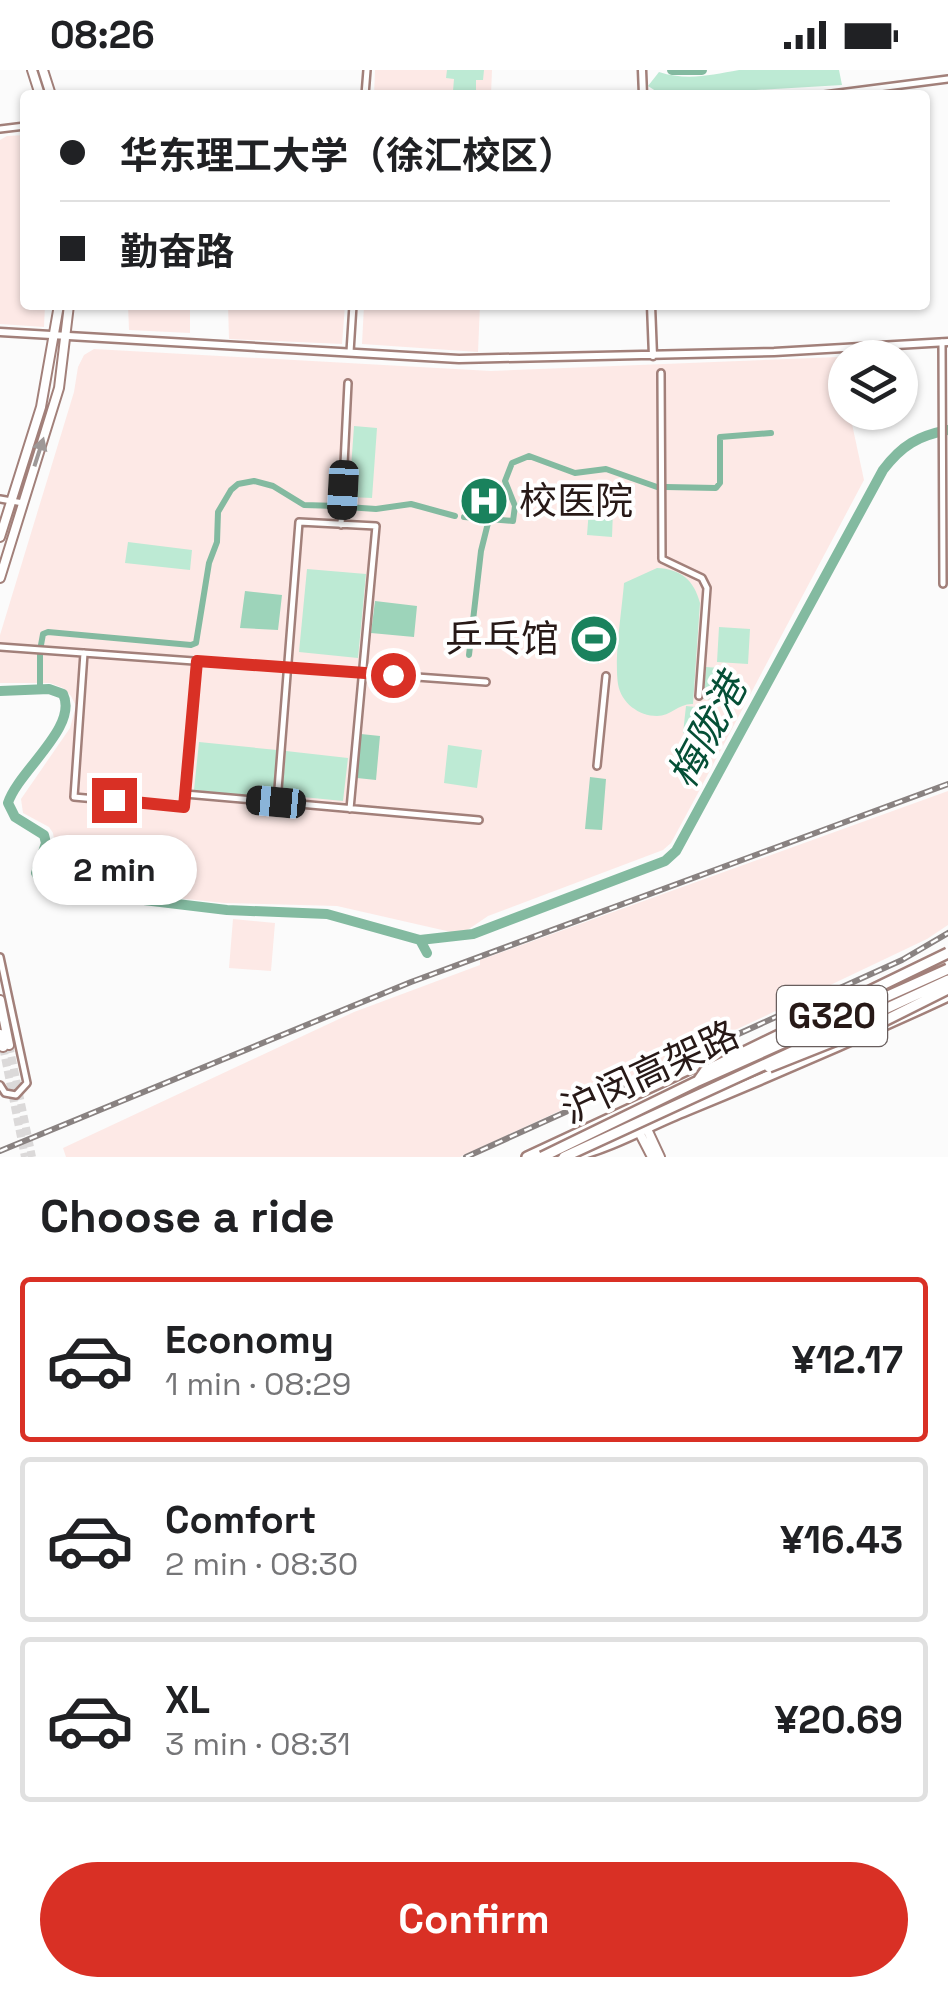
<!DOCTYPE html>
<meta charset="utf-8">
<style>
body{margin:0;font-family:"Space Grotesk","Noto Sans SC",sans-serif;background:#f2f2f2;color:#202124;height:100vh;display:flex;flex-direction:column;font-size:38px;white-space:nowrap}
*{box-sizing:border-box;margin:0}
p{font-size:32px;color:#757577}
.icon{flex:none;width:55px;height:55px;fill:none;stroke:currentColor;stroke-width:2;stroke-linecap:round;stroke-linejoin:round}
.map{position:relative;height:1087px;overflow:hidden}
.side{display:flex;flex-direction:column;background:#fff;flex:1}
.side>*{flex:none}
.banner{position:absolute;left:20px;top:20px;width:910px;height:220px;border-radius:10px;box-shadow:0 2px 8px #0004;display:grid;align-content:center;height:220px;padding:0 40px;background:#fff}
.controls{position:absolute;left:828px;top:270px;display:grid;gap:20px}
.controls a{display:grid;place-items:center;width:90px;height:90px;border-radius:50%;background:#fff;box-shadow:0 2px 8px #0004;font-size:50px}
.end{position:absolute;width:45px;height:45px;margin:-22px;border:12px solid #d93025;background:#fff;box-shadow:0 0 0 5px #fff}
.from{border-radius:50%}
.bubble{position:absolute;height:70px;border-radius:35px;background:#fff;box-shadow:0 2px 8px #0004;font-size:32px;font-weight:800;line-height:70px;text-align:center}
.car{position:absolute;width:30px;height:60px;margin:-30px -15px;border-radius:12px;box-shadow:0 0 8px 2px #0007;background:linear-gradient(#222 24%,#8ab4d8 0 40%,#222 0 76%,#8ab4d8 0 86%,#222 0)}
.banner b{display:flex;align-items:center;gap:35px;height:95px;font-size:38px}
.banner b+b{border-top:2px solid #e0e0e0}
.banner i{width:25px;height:25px;background:#202124}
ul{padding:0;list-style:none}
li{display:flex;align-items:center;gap:30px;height:165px;margin:0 20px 15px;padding:0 20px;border:5px solid #e0e0e0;border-radius:10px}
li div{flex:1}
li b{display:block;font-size:38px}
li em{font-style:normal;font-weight:800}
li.active{border-color:#d93025}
li>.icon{width:90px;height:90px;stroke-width:1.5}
h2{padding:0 40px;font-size:45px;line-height:120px}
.action{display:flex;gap:20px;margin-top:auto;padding:20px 40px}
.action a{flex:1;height:115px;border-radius:60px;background:#d93025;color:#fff;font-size:40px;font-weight:800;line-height:115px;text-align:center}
.status{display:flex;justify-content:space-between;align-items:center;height:70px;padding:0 50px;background:#fff;direction:ltr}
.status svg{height:28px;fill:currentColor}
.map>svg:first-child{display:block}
.built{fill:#fde9e6}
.green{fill:#bdead4}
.forest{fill:#9dd4ba}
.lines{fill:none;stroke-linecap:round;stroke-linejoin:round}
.canal{stroke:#83baa0;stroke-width:6}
.river{stroke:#83baa0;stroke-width:10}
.secondary-tunnel{stroke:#dbd9d9;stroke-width:8;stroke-dasharray:8 4;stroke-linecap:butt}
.minor-casing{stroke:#a2807a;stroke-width:10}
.tertiary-casing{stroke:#a2807a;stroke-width:11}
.secondary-casing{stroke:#a2807a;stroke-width:12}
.primary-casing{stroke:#a2807a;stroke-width:14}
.minor{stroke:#fff;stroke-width:5}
.tertiary{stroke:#fff;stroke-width:6}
.secondary{stroke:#fff;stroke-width:8}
.primary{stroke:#fff;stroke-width:9}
.rail-casing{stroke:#898281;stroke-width:6}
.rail{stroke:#fff;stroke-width:2.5;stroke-dasharray:8;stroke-linecap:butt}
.trunk-bridge-casing{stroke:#a2807a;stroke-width:14;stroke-linecap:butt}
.trunk-bridge{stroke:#fff;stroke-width:9}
.oneway{fill:#9e9897}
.route{stroke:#d93025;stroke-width:12}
.labels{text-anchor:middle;stroke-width:8;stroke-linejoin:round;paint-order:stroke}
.shield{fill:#fff;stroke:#685e5d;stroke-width:2.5}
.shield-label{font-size:35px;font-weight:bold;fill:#271917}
.poi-label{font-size:38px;fill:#271917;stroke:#fff;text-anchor:start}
.street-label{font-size:38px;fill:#271917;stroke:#fff}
.water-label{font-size:40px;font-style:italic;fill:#054f36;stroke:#fff}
</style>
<div class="status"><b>08:26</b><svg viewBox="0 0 49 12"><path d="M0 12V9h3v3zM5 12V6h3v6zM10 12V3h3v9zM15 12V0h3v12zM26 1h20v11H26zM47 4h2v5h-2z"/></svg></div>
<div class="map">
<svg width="948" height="1087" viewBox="0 0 948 1087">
<rect width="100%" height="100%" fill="#fbfbfb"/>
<!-- built -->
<path class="built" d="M375,0H492L491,25H374Z
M25,65V235H45L44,257L0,254V70L7,66Z
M128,235H190V263L129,260Z
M228,235H345L342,274L229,269Z
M364,235H480L478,282L362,274Z
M94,279L491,301L839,287L845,342L848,343L852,354L864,410L698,723L671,773L663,780L488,846L466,861L451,862L337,836L224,833L56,815L50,812L48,803L56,781L53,763L49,757L23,743L21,729L70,658L76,636L71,626L63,618L50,613H0V565L74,322L78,297L84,285Z
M948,721V855L927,869L761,948L460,1087H66L63,1078L354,942L480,895V890Z
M233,849L275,853L271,901L229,898Z"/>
<!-- green -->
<path class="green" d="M447,0H484L483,10H476V23L453,21L454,9L446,8Z
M739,0H839L842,15L672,25H662L648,16L659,2C687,11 711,5 739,0Z
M354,356L377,358L372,428L349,427Z
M589,439L613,441L612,467L587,465Z
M128,472L192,480L190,500L125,493Z
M657,498C681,499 694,510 700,533L693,634C679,633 671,646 657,646C639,646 621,633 618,614C614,588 622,540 624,513Z
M307,499L366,504L358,588L299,582Z
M591,546L601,547V552L604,553L599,594L586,593L587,587L584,585L588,549Z
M719,557L750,559L748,594L717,592Z
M706,597L734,599L731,631L703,629Z
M686,636L715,639L713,665L683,663Z
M199,672L277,680L273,728L194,720Z
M448,675L482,680L477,718L444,713Z
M286,681L348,688L343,731L282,725Z"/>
<!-- forest -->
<path class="forest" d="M245,521L282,525L278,560L240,558Z
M375,531L417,536L414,567L371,563Z
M361,664L380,666L376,710L357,708Z
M590,707L606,709L602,760L585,759Z"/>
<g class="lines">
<!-- canal -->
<path class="canal" d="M666,417L716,418L720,413V367L771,363
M347,437L376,439L411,434L455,446
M464,447L513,451L515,436L505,411L512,393L529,386L575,403L606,399L657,417
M41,575L43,564L48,562L191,575L196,573L209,493L217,472L218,442L231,420L238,414L254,411L273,416L304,435L337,436
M469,585L481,481L489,449
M40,620V585"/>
<!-- river -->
<path class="river" d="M672,0H702
M0,621L49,619L63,624C79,657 18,701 8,733L15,747L44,765L46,773L36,803L44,818L227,840L327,844L420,870L427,883
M420,870L473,864L665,791L676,781L883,400C902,375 918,366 948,360"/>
<!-- secondary-tunnel -->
<path class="secondary-tunnel" d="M9,975L32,1087
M3,977L25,1087"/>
<!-- minor casing -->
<g class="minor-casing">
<path id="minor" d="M365,25L367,0
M824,25L948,9
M0,59L25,56
M942,272L943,514
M350,282L353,235
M661,303L662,489L702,508L707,518L699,626
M0,429L23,433
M341,455L348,313
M0,577L486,612
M84,583L74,727L184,737L197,591
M597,696L606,606
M185,724L479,750
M277,732L299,452L376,456L350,739
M0,887L27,1013L16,1025L5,1023L0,1015"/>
</g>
<!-- tertiary casing -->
<g class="tertiary-casing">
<path id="tertiary" d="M642,0L643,25
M651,235L653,286
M0,262L459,289L774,282L948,272"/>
</g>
<!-- secondary casing -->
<g class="secondary-casing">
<path id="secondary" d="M32,0L40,25
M43,0L51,25
M0,467L41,337L59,235
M0,508L59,318L69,235
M0,930L9,975
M0,964L3,977
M632,1038L646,1057L660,1087
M638,1060L652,1087"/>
</g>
<!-- primary casing -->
<g class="primary-casing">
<path id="primary" d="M834,946L948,892
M574,1086C614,1076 649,1055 687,1040C775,1004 862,966 948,926
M527,1087L701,1006"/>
</g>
<!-- minor -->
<use href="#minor" class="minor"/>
<!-- tertiary -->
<use href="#tertiary" class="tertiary"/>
<!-- secondary -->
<use href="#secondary" class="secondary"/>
<!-- primary -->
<use href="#primary" class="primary"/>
<!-- rail casing -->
<g class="rail-casing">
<path id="rail" d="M0,1081L411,912L948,714
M466,1087L902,890L948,863"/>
</g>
<!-- rail -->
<use href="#rail" class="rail"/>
<!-- trunk-bridge casing -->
<g class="trunk-bridge-casing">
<path id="trunk-bridge" d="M769,997L882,952L948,919
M698,1011L705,1001L948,883
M542,1087L696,1012L948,899
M564,1087L948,910"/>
</g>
<!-- trunk-bridge -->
<use href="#trunk-bridge" class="trunk-bridge"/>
</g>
<!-- one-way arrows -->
<defs><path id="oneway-solid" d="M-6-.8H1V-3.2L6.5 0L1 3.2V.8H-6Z" transform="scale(2.5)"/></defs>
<use class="oneway" href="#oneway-solid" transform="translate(39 382) rotate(-72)"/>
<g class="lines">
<!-- route -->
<path class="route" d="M114,730L184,737L197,591L393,605"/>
</g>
<!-- icons -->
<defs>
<g id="hospital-disc" transform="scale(2.5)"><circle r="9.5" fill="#1a825d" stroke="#fff"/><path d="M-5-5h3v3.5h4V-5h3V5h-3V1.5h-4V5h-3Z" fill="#fff"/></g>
<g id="stadium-disc" transform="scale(2.5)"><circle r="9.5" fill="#1a825d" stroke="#fff"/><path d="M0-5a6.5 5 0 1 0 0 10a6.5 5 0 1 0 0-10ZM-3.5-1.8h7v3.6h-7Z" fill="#fff"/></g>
</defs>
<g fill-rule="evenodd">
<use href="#hospital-disc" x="484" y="431"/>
<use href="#stadium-disc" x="594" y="569"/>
</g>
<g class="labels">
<!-- shield labels -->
<rect class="shield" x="777" y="916" width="110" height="60" rx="8"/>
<g class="shield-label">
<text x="832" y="958">G320</text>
</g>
<!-- poi labels -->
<g class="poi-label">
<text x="519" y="444">校医院</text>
<text x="559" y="582" text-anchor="end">乒乓馆</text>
</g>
<!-- street labels -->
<g class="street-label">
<text transform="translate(650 1002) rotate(-25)" y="13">沪闵高架路</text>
</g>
<!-- water labels -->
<g class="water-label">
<text transform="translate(707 661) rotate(-62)" y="14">梅陇港</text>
</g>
</g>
</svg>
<div class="controls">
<a><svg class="icon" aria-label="layers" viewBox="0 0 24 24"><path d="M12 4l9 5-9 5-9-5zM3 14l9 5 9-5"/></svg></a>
</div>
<i class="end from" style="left:393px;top:605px"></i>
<i class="end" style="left:114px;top:730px"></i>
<div class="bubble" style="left:32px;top:765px;width:165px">2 min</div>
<i class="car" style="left:343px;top:420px;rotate:183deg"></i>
<i class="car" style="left:276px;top:732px;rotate:275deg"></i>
<div class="banner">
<b><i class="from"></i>华东理工大学（徐汇校区）</b>
<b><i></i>勤奋路</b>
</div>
</div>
<section class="side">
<h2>Choose a ride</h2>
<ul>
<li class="active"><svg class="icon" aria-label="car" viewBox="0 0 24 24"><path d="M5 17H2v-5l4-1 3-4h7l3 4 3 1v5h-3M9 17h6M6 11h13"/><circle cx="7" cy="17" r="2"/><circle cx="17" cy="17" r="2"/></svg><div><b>Economy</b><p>1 min · 08:29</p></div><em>¥12.17</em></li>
<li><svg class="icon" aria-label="car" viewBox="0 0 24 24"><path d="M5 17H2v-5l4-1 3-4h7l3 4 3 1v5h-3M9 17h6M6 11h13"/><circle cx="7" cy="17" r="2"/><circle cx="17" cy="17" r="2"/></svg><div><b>Comfort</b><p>2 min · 08:30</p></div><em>¥16.43</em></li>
<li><svg class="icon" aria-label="car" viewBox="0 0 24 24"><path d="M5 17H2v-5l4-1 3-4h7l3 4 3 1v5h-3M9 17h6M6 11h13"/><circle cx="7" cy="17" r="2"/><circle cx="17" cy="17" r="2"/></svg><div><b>XL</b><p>3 min · 08:31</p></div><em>¥20.69</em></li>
</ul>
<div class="action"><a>Confirm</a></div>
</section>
